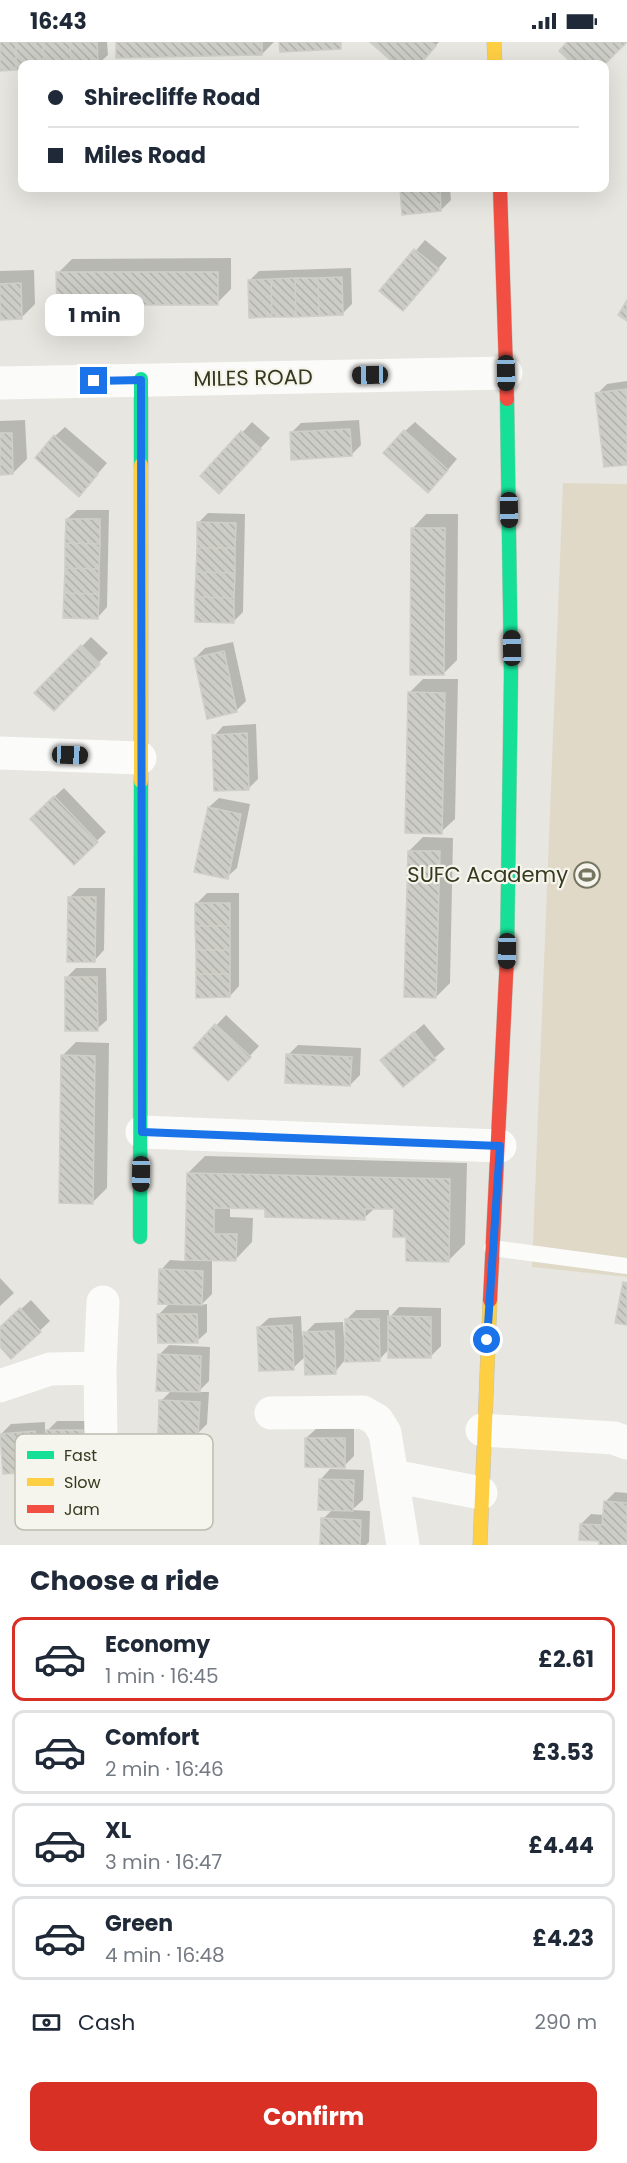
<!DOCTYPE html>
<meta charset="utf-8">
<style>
body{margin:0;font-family:Poppins,sans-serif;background:#f6f6f7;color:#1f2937;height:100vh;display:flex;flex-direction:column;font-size:22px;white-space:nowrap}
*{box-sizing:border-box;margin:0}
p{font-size:20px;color:#747a83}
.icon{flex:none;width:33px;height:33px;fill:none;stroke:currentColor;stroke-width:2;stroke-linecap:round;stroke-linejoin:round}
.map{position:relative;height:1503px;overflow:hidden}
.details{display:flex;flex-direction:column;background:#fff;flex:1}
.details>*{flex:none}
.top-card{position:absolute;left:18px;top:18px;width:591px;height:132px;border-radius:12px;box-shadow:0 6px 24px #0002;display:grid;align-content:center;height:132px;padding:0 30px;background:#fff}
.end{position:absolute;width:27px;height:27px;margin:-14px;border:8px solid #1a73e8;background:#fff;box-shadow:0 0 0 3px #fff}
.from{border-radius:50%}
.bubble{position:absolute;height:42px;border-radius:12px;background:#fff;box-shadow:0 6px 24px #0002;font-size:20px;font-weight:700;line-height:42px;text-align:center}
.car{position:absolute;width:18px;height:36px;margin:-18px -9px;border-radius:8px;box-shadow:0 0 4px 2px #0007;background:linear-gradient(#222 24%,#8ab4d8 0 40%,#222 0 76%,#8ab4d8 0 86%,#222 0)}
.top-card b{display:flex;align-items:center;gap:21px;height:57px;font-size:22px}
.top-card b+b{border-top:2px solid #e0e1e3}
.top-card i{width:15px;height:15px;background:#1f2937}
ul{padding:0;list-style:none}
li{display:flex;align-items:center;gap:18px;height:84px;margin:0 12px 9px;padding:0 18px;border:3px solid #e0e1e3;border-radius:12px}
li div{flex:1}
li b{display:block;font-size:22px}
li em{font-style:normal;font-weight:700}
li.active{border-color:#d93025}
li>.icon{width:54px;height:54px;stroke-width:1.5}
h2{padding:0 30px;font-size:27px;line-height:72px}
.pay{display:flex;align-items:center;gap:15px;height:66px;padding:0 30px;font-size:22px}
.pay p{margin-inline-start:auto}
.primary-button{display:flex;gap:12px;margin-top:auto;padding:12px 30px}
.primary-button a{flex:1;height:69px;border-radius:12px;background:#d93025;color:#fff;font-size:24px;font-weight:700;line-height:69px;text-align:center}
.status{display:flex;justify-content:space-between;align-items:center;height:42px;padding:0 30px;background:#fff;direction:ltr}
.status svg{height:16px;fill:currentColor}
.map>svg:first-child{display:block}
.pitch{fill:#e1d9c8}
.shadow{fill:#0003}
.building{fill:url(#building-back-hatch);stroke:#cfcfc9;stroke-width:1.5}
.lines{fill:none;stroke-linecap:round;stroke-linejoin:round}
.fast-casing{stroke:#c2c3b9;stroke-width:15}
.slow-casing{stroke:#c2c3b9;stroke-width:15}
.jam-casing{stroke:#c2c3b9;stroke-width:15}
.lane{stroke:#fbfbfa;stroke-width:16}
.street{stroke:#fbfbfa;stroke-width:33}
.fast{stroke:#16e098;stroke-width:14}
.slow{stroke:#ffcf43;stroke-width:14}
.jam{stroke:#f24e42;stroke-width:14}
.route{stroke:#1a73e8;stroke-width:8}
.labels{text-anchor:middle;stroke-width:4.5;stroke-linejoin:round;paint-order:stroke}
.street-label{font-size:21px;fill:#36391e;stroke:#f6f5ed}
.poi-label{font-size:21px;fill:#36391e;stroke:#f6f5ed;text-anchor:end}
.key{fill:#f6f5ed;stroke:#bcbdaf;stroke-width:1.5}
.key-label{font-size:16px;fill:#36391e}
</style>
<div class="status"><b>16:43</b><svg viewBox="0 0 49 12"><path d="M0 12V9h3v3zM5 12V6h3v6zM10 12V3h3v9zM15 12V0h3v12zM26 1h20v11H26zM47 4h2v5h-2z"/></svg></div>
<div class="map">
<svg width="627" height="1503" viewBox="0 0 627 1503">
<defs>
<pattern id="building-back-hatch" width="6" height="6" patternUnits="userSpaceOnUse" patternTransform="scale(1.5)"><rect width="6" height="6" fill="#cdcdc7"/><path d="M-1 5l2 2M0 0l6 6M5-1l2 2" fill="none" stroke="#b1b1aa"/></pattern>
</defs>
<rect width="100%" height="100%" fill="#e7e6e0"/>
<!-- pitch -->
<path class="pitch" d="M563,441L627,442V1235L532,1225Z"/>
<!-- shadow -->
<path class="shadow" d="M0,0H107L108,13L98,22H22V26L0,27Z
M117,0H274L262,12Z
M372,0H439L419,22H397Z
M402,146H450L451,158L441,168L403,171Z
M425,198L447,216L412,258L381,249Z
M231,216V247L217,261L58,231L72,217Z
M351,226L352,262L342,272L249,239L259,229Z
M34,228L35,262L21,276L0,277V229Z
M627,339V421L597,352L607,342Z
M25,378L27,417L13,431H0V379Z
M359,378L361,403L351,413L291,391L301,381Z
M252,380L270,396L229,440L202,434Z
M415,380L457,417L438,439L405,389Z
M65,385L107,421L88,443L55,394Z
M77,468H109L107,565L98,575L67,477Z
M208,471L245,472L243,570L233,580L198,481Z
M426,472H458L457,618L443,632L413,486Z
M91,595L108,611L54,667L36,651Z
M233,600L246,659L236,669L195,616L205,606Z
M423,637H458L455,777L441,790L409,651Z
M256,682L258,737L248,747L214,694L223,684Z
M64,746L106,790L74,821L41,767Z
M219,756L250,762L237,826L227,835L209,765Z
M423,795L453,796L450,941L436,955L409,809Z
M79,846H105L104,908L95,918L70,855Z
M207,851H239V944L230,954L197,861Z
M76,926H106L107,978L97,987L66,936Z
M226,973L259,1004L238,1027L195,1006Z
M424,982L445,1007L403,1043L382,1018Z
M76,1000L109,1001L107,1146L93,1160L62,1014Z
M298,1003L361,1006L360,1033L350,1043L288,1013Z
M205,1114L467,1121L465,1202L448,1219L408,1194L395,1166H375L364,1176L266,1165H230V1175L253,1176L252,1200L236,1217H212V1252L201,1263L207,1262V1290L197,1299L158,1273L170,1261L161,1228L170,1218L186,1219L188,1131Z
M0,1236L14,1251L0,1264Z
M31,1258L50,1279L12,1315L0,1302V1286Z
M399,1265L441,1266V1304L431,1314L389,1307L379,1318H345L335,1330L306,1314L293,1326L259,1285L269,1276L301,1274L302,1294L315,1281L343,1280L344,1296L347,1295L346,1278L356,1268H389V1276Z
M169,1303L210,1305L209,1339L198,1350H209L207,1382L198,1391H201L206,1425L198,1433V1468L189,1478L144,1444L156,1432L153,1401L163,1390L161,1359L172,1348L159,1313Z
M57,1379H93L94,1419L84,1428L48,1418L38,1428L1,1392L11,1382L45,1380V1391Z
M316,1387H354V1414L344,1424L306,1396Z
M330,1427L364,1428L363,1458L352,1468L370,1469L369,1500L366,1503H321L323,1477L333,1467L321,1437Z
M615,1450L627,1451V1503H601V1498L581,1482L591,1472L604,1473L605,1460Z"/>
<!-- building -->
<path class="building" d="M0,0H16V28L0,29Z
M16,0H43L44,22H22V28H16Z
M43,0H70L71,22H44Z
M70,0H97L98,22H71Z
M116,0H262V13L116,16Z
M279,0H341V7L280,10Z
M370,0H431L436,4L420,22H395Z
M567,0H627L604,23L573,22L559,9Z
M400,146H440L441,169L402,173Z
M414,207L439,227L403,269L379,249Z
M56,230H218V263H57Z
M342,235L343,273L319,274L318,236Z
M295,236L296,275H272L271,237Z
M295,236H318L319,274L296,275Z
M271,237L272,275L249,276L248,238Z
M21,241L22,277L0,278V242Z
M627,258V279L618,273Z
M627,347V423L604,425L595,351Z
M350,387L352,414L291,418L290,390Z
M404,388L448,428L428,451L383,411Z
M241,389L261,407L219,452L200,434Z
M0,391H12L13,432L0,433Z
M54,393L98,432L79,455L35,416Z
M66,477H100V502L65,501Z
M197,480L236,481L235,506H197Z
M411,486H445L444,633H410Z
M65,501L100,502L99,527L65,526Z
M197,506H235V531L196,530Z
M65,526L99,527V552L64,551Z
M196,530L235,531L234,556L195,555Z
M64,551L99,552L98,577L63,576Z
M195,555L234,556V581L195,580Z
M81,603L100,622L54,669L34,651Z
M224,609L237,670L207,677L194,616Z
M408,650L445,651L442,792L405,791Z
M247,691L249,748L214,749L212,693Z
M54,754L98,800L74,823L30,777Z
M208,765L241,772L228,837L194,830Z
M408,809H440L436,956L404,955Z
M68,855H96L95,920H67Z
M195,861H230V884H195Z
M195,884H230V908H196Z
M196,908H230V932H196Z
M196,932H230V955L196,956Z
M65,935H97L98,989H65Z
M215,982L251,1015L228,1039L193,1006Z
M414,990L436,1018L403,1045L380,1018Z
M286,1012L352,1015L350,1044L285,1041Z
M61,1013L95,1014L93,1162L59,1161Z
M187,1131L450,1137L449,1220L406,1219V1195H393L394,1167H365V1178L265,1175V1167L214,1166V1192H237L236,1219L185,1218Z
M159,1227L203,1229L202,1263L158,1262Z
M623,1240L627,1241V1283L615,1281Z
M20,1266L41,1290L11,1317L0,1305V1285Z
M157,1272H197L198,1301H158Z
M388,1274L431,1275V1316H388Z
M345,1277H379L380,1319L345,1320Z
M292,1283L294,1328L259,1329L257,1285Z
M334,1289L336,1332L305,1333L303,1290Z
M158,1312L201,1314L200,1350L156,1349Z
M159,1358L200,1360L198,1393L158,1392Z
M46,1388H83L85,1430L47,1431Z
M35,1389L38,1430L3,1432L0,1392Z
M305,1396H345V1426L305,1425Z
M319,1437L354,1438L353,1469L318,1468Z
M604,1459L627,1461V1503H599V1499L579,1498L580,1482L602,1483Z
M321,1476L361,1478L360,1503H320Z"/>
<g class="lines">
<!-- fast casing -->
<g class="fast-casing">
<path id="fast" d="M507,357L511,632L507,914
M141,423V337
M140,1195L141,739"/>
</g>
<!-- slow casing -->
<g class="slow-casing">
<path id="slow" d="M494,0L495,22
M141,739V423
M480,1503L490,1258"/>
</g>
<!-- jam casing -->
<g class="jam-casing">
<path id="jam" d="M500,146L507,357
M490,1258L507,914"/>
</g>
<!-- lane -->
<path class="lane" d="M492,1206L627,1224"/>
<!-- street -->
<path class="street" d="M0,341L506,331
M0,711L140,716
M142,1090L500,1104
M0,1344L50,1327L100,1326
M271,1371L363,1370L377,1378L385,1391L403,1503
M482,1388L614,1396L627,1401
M393,1434L481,1451
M102,1471L100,1326L103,1260"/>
<!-- fast -->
<use href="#fast" class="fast"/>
<!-- slow -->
<use href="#slow" class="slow"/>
<!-- jam -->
<use href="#jam" class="jam"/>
</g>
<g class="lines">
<!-- route -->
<path class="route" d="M94,339L141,338L142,1090L500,1104L487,1298"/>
</g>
<!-- icons -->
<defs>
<g id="stadium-ring" transform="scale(1.35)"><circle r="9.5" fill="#f6f5ed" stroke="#747662" stroke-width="1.5"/><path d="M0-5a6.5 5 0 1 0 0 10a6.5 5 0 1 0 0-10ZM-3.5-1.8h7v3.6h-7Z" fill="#747662"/></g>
</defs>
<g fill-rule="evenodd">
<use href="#stadium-ring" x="587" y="833"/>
</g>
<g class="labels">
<!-- street labels -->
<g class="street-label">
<text transform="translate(253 336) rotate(-1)" y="7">MILES ROAD</text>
</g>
<!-- poi labels -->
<g class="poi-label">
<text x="568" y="840">SUFC Academy</text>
</g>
</g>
<!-- legend -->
<rect x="15" y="1392" width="198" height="96" rx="9" class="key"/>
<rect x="27" y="1409" width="27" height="8" fill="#16e098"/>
<rect x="27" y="1436" width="27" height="8" fill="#ffcf43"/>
<rect x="27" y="1463" width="27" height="8" fill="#f24e42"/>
<g class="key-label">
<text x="64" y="1419">Fast</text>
<text x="64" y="1446">Slow</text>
<text x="64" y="1473">Jam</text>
</g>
</svg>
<i class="end from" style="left:487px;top:1298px"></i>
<i class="end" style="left:94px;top:339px"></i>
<div class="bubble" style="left:45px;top:252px;width:99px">1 min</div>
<i class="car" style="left:506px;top:331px;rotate:179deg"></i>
<i class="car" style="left:370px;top:333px;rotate:269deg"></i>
<i class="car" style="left:509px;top:468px;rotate:179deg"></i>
<i class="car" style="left:512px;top:606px;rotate:359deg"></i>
<i class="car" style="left:70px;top:713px;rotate:92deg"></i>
<i class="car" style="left:507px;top:909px;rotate:181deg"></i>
<i class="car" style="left:141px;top:1132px;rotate:181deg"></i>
<div class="top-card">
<b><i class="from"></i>Shirecliffe Road</b>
<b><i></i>Miles Road</b>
</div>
</div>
<section class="details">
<h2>Choose a ride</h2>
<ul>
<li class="active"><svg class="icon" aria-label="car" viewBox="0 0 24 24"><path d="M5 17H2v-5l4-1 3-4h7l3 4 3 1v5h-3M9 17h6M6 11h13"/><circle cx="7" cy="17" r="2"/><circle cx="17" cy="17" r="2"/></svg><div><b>Economy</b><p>1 min · 16:45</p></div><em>£2.61</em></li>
<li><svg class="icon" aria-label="car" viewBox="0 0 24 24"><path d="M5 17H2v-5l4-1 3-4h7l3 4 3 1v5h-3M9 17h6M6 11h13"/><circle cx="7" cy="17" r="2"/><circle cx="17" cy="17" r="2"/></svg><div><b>Comfort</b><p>2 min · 16:46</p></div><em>£3.53</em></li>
<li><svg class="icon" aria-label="car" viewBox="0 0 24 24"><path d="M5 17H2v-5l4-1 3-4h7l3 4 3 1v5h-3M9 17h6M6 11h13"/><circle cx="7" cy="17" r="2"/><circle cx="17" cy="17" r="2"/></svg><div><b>XL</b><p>3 min · 16:47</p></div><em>£4.44</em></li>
<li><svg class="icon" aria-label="car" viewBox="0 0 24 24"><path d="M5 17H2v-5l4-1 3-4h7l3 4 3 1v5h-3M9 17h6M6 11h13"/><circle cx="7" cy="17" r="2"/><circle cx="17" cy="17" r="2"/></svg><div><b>Green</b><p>4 min · 16:48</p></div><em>£4.23</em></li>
</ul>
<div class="pay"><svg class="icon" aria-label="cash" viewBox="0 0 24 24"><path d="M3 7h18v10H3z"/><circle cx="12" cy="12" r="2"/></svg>Cash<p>290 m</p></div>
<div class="primary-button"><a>Confirm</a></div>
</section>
